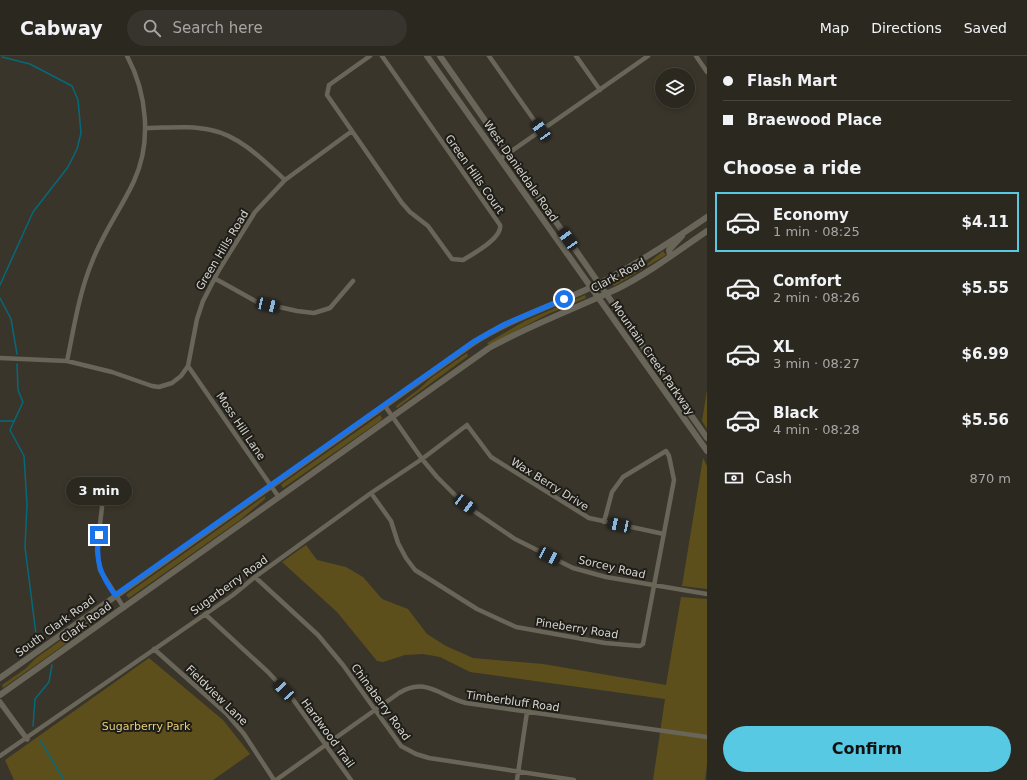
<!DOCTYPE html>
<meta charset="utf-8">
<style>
body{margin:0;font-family:"DejaVu Sans",sans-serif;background:#37342d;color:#f1f3f6;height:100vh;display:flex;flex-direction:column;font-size:15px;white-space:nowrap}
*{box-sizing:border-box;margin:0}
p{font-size:13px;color:#a6a6a5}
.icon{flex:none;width:22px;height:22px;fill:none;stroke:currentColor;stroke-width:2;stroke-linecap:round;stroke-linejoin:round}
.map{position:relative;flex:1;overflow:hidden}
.sheet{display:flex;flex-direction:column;background:#2b2820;width:320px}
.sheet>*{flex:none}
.top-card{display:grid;align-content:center;height:88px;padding:0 16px;background:#2b2820}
.controls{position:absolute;left:655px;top:12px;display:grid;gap:8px}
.controls a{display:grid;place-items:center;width:40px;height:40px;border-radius:50%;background:#2b2820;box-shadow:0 2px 6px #0003,0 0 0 1px #47443e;font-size:20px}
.end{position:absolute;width:18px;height:18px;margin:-9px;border:5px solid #1a73e8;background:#fff;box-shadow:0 0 0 2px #fff}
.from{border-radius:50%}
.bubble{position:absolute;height:28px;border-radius:14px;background:#2b2820;box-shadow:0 2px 6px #0003,0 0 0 1px #47443e;font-size:13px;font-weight:800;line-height:28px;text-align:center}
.car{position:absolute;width:12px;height:24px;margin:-12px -6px;border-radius:5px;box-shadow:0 0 3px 1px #0007;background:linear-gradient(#222 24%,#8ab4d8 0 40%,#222 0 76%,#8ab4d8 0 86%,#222 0)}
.top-card b{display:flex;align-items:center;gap:14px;height:38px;font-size:15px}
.top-card b+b{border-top:1px solid #47443e}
.top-card i{width:10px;height:10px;background:#f1f3f6}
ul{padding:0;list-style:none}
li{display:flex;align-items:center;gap:12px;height:60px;margin:0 8px 6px;padding:0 8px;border:2px solid transparent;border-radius:0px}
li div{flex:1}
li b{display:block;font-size:15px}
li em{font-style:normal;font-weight:800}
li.current{border-color:#58c9e3}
li>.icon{width:36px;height:36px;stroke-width:1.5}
h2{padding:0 16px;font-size:18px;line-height:48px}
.pay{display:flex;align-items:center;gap:10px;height:44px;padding:0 16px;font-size:15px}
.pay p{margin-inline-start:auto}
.cta{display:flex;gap:8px;margin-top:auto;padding:8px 16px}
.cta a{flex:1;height:46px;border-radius:24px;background:#58c9e3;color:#111;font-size:16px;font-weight:800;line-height:46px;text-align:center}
header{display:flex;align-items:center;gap:24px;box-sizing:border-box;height:56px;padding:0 20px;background:#2b2820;border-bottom:1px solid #47443e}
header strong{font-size:19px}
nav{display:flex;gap:22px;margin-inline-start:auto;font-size:14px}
.search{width:280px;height:36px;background:#37342d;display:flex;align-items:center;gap:10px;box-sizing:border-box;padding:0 14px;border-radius:22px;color:#a6a6a5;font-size:15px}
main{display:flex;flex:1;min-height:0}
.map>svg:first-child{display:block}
.green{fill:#5d4f1b}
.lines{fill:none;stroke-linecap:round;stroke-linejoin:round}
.stream{stroke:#06697b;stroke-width:1.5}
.minor{stroke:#696559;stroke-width:4.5}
.tertiary{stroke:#696559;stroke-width:5.5}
.secondary{stroke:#696559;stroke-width:6}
.route{stroke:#1a73e8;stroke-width:5}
.labels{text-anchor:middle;stroke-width:4;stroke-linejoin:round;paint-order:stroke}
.street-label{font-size:11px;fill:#d6d4cd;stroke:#1e1d18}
.park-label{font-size:11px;fill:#e8ce74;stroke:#1e1d18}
</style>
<header>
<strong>Cabway</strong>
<div class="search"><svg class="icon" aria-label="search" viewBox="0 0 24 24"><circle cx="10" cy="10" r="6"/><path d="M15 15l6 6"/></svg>Search here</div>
<nav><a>Map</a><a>Directions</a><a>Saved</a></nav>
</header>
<main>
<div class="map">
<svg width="707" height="724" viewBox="0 0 707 724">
<rect width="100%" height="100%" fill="#39352a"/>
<!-- green -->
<path class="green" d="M663,195L666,199L614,230L613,228L646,209Z
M585,239L586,242L548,258L489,289L487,287L525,265Z
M467,297L468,300L397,352L396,350L419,333L431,322Z
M707,334V373L702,365Z
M380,359L382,362L380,365L283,432L281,429L283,427Z
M703,402L707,410V533L682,530Z
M265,440V443L240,464L129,542L126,539L128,537Z
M306,489L317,504L346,511L363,521L382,543L408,553L427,578L446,590L473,602L543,608L666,629L681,541L707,543V708L705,724H653L665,643L470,616L440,601L423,598L405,599L383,606L377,605L337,556L282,506Z
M109,550L112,552L84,575L3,632L2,629L25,613L36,602Z
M149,602L223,664L250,698L213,724H14L5,704Z"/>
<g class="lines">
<!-- stream -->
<path class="stream" d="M0,229L33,156L68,111L77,93L81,77L78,44L72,30L30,8L2,1
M0,242L11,263L17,298
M17,308L18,334L23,346L10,374L24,400L27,448L25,491L37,586
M0,365H14
M33,670L35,643L49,626L52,609
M40,684L64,724"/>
<!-- minor -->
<path class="minor" d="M370,0L329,29L327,39L402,147L410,156L428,170L452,203L463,204C473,198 503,182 500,169L382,0
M489,0L541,74
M576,0L600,34
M696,0L707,16
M145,72C167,72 190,69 211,74C240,80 263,104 285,124
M500,103L648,0
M214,222L257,246L297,255L314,257L330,252L353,225
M0,302L67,305L112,316L152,330L159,331L172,327L181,320L188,310L197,263L203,245L219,214L255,156L285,124L352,75
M67,305C74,272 79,237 92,206C103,177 121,153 134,125C152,86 147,37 127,0
M188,310L278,440
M385,350L422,403L437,421L465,449L515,483L573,512L606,521L707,538
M102,423L100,431L102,451L97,494L100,514L124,552
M371,437L391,465L398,487L406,502L415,514L477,553L516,571L605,587L640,590L643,588L674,424L669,400L666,395L623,421L612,436L604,466
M255,521L318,579L343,609L401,690L416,698L429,702L574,724
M205,558L268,616L292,642L351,724
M154,593L227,658L244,678L274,724
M0,700L233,539L255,521L371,437L422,403L467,369L491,401L589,462L664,478
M276,724L399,637C426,620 441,641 466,647L707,681
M517,724L527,656"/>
<!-- tertiary -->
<path class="tertiary" d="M0,646L27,683"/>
<!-- secondary -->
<path class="secondary" d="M427,0L707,395
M440,0L707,382
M670,200L669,194L682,180
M0,622L473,287C513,261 556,249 598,228C636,209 672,185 707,161
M0,639L489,292C530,269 574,253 617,233C649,217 678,195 707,175"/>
</g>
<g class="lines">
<!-- route -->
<path class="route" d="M99,479C95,505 100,518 115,539L473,286L505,268L564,243"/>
</g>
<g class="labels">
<!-- street labels -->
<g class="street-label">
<text transform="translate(521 115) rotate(55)" y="4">West Danieldale Road</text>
<text transform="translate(475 118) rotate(55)" y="4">Green Hills Court</text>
<text transform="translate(222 194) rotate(-59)" y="4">Green Hills Road</text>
<text transform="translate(618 219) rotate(-28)" y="4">Clark Road</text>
<text transform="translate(653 302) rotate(55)" y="4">Mountain Creek Parkway</text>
<text transform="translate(241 370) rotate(56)" y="4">Moss Hill Lane</text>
<text transform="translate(550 428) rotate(32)" y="4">Wax Berry Drive</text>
<text transform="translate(612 511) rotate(13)" y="4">Sorcey Road</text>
<text transform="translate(229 529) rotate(-36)" y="4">Sugarberry Road</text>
<text transform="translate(86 566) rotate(-36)" y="4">Clark Road</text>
<text transform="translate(55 570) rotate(-36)" y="4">South Clark Road</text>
<text transform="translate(577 572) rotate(9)" y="4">Pineberry Road</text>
<text transform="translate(217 639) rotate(44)" y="4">Fieldview Lane</text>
<text transform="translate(513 645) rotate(8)" y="4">Timberbluff Road</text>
<text transform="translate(381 646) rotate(54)" y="4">Chinaberry Road</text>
<text transform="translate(328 677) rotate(54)" y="4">Hardwood Trail</text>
</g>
<!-- park labels -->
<g class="park-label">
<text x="146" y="674">Sugarberry Park</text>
</g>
</g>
</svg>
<div class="controls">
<a><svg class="icon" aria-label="layers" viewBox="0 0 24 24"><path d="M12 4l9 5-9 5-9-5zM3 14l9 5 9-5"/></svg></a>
</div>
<i class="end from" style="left:564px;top:243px"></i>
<i class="end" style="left:99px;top:479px"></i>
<div class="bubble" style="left:66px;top:421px;width:66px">3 min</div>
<i class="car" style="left:541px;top:74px;rotate:325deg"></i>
<i class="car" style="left:568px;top:183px;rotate:325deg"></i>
<i class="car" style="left:268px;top:249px;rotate:103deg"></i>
<i class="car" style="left:465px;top:448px;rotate:127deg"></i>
<i class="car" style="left:619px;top:469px;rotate:282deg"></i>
<i class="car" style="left:549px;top:500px;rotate:117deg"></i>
<i class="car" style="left:284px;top:634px;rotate:317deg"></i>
</div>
<section class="sheet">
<div class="top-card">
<b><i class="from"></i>Flash Mart</b>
<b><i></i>Braewood Place</b>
</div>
<h2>Choose a ride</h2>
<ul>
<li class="current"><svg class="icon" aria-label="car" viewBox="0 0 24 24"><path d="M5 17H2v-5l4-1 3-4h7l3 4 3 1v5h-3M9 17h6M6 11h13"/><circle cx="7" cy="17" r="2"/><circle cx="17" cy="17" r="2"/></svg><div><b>Economy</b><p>1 min · 08:25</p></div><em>$4.11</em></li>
<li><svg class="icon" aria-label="car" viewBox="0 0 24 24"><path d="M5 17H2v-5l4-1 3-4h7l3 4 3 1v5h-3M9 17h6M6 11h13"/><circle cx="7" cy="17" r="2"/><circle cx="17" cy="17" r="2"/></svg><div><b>Comfort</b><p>2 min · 08:26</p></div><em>$5.55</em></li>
<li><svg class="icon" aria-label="car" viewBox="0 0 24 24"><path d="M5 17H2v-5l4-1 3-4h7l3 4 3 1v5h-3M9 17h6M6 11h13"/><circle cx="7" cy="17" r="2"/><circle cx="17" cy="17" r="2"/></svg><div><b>XL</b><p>3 min · 08:27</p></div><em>$6.99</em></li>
<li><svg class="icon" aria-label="car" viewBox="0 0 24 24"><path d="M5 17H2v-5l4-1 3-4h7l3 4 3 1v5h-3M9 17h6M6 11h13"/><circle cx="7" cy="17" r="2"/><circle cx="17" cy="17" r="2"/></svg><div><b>Black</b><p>4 min · 08:28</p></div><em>$5.56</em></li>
</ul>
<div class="pay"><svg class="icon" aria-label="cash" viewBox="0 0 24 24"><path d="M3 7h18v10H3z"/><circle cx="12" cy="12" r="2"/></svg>Cash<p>870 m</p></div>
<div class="cta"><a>Confirm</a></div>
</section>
</main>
